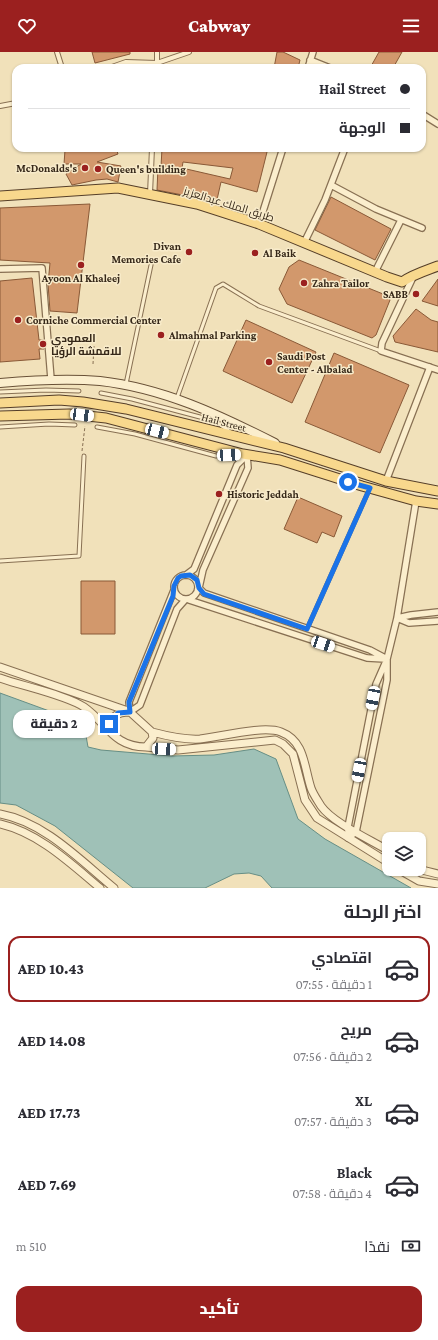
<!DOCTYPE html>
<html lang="ar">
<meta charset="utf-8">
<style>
body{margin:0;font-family:"Crimson Pro",Cairo,serif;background:#f2f2f3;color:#2b2b33;direction:rtl;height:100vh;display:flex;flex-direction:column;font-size:15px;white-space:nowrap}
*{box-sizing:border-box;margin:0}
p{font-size:13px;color:#7c7c81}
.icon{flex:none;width:22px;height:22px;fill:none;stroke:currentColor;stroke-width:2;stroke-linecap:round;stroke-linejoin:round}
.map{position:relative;height:836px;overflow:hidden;direction:ltr}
.sheet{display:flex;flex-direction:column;background:#fff;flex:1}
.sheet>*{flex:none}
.guide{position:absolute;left:12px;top:12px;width:414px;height:88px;border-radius:12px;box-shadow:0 1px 3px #0004;direction:rtl;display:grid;align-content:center;height:88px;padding:0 16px;background:#fff}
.fabs{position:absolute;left:382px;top:780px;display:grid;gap:8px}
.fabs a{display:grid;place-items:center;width:44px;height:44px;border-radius:8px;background:#fff;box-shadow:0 1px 3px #0004;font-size:20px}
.end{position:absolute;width:18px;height:18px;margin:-9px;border:5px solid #1a73e8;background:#fff;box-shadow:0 0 0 2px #fff}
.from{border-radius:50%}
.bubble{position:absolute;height:28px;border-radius:12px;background:#fff;box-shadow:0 1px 3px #0004;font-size:13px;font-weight:800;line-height:28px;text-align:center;direction:rtl}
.car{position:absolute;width:12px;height:24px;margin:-12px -6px;border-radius:5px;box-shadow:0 0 3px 1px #0007;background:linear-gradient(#fff 24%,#345 0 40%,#fff 0 76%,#345 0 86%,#fff 0)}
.guide b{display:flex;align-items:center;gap:14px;height:38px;font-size:15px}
.guide b+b{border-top:1px solid #e1e1e2}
.guide i{width:10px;height:10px;background:#2b2b33}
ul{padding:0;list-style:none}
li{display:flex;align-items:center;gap:12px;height:66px;margin:0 8px 6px;padding:0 8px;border:2px solid transparent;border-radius:12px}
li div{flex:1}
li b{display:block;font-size:15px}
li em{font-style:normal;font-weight:800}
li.active{border-color:#9b201f}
li>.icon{width:36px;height:36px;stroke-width:1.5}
h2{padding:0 16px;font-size:18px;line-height:48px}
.pay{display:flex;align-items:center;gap:10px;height:44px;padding:0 16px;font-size:15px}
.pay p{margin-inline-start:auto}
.cta{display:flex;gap:8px;margin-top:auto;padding:8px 16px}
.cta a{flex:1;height:46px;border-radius:12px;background:#9b201f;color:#fff;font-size:16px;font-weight:800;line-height:46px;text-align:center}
header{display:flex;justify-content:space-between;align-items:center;height:52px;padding:0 16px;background:#9b201f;color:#fff;font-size:18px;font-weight:800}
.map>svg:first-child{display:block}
.water{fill:#9fc1b7;stroke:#668e85}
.building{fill:#d2986c;stroke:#895937;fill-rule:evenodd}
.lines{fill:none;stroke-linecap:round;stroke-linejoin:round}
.service-casing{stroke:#887053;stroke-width:5}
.pedestrian-casing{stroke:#887053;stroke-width:6}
.minor-casing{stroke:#887053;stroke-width:8}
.tertiary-casing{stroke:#887053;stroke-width:9}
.secondary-casing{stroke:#695137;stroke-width:10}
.primary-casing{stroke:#553e28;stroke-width:11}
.path{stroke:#887053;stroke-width:1;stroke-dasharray:3 2;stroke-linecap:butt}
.service{stroke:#fbeecd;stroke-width:3}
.pedestrian{stroke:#fbeecd;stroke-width:4}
.minor{stroke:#fbeecd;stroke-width:5.5}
.tertiary{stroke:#fbeecd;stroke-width:7}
.secondary{stroke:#fbeecd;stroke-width:8}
.primary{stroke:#f8d88d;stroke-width:9}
.route{stroke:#1a73e8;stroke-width:5}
.poi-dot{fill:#9b201f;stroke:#f8ebca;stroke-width:1.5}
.labels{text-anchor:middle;stroke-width:3;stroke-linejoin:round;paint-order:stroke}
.poi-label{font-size:11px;font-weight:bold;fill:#362819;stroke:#f8ebca;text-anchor:start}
.street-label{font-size:11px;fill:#362819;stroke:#f8ebca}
</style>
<header><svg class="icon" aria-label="menu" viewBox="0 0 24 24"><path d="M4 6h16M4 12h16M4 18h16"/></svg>Cabway<svg class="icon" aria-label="heart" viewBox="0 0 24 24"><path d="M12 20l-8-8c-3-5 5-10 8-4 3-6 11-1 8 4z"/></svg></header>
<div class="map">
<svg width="438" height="836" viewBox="0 0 438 836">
<rect width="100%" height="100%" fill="#f1e1ba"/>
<!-- water -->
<path class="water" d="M0,641L52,660L75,665L85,678L88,695L101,698L172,704L214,703L254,697L276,707L298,767L325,787L411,836H272L261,824L249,821L234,822L205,836H133L55,774L16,753L0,751Z"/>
<!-- building -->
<path class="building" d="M92,0H130V2L95,11Z
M277,0H283L300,8L298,16H274Z
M379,0H402L393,16H370Z
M92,96H116L118,102L97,110L121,114L118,130L107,127L96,128L72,133L66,122L81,112H64L65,98L74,99Z
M162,96H268L257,140L221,130L216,152L198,146L157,138L158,115H161ZM183,110L233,116L230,127L182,116Z
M331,145L391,177L375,208L315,178Z
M90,152L77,261L50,259L48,232L50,211L0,208V156Z
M299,208L388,244L390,248L376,283L372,286L287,252L279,237L289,215Z
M32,226L39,288H44V297H39L40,307L0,310V229Z
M438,227V254L422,249Z
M416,257L431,268L438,270V300L395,290L393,284Z
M246,268L316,300L292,351L223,319Z
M334,301L409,333L380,401L305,370Z
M298,445L342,464L334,485L322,480L317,491L284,477Z
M81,529H115V582H81Z"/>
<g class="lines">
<!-- service casing -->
<g class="service-casing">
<path id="service" d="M126,332L151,213
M0,340L46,338L79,339
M101,341L132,347L215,369L229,379
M177,346L216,236L223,232L259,254L381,299
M0,375L49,372L75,373
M97,375L135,382L216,404L233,403
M0,509L79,504L84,404
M307,577L369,438"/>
</g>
<!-- pedestrian casing -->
<g class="pedestrian-casing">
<path id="pedestrian" d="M57,0L62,16
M157,0V16
M109,16L126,10L157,11L189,0
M0,54L16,51
M150,142L152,96"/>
</g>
<!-- minor casing -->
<g class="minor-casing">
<path id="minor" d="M310,8L330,16
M308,16L313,0
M422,62L438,72
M331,133L376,157L422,176
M259,172L283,96
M304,191L325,148L345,96
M0,217L42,216L51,327
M375,220L401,168
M414,223L382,291L381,299L438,318
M247,403L248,416L203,518L199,536L204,541L370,598L387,607V628L356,780L348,786V775L376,632L387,607L397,566L416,449
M386,429L430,315
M174 535a12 12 0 1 1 24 0a12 12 0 1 1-24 0Z
M186,523L194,517L237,413L247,403
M189,548L367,606L385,607
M397,566L409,571L438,569
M397,566L411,563L438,560
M130,660L129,650L174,538
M130,660L140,653L177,557L185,548"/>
</g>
<!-- tertiary casing -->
<g class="tertiary-casing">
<path id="tertiary" d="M0,615L128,659
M0,626C22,634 66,643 84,655C107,671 113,695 146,695L153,686L152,680L130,660C116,660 110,665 109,679
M152,680C167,684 184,688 200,687C220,685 263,673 281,680C305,689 304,715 311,736C313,742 318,749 321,754C333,771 371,788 389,799
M146,695L178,698L275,688L283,692L293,702L305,748L317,766L389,811
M0,762C44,770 80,808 114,836
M0,772C39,781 70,811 100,836
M398,817L419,829L438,832
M418,817L438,822"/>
</g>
<!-- secondary casing -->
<g class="secondary-casing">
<path id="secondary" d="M0,331C34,328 67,326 100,329C163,336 220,363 275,391"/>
</g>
<!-- primary casing -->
<g class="primary-casing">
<path id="primary" d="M0,144L118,136L197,152L259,172L387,225L402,230C414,222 425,219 438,214
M0,351L59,348L83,350L126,357L284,396L386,429L438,439
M0,364L69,362L106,366L243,402L280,408L362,434L416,449L438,452"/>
</g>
<!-- path -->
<path class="path" d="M93,312L94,294
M82,399L85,374"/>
<!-- service -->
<use href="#service" class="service"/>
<!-- pedestrian -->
<use href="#pedestrian" class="pedestrian"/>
<!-- minor -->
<use href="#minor" class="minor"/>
<!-- tertiary -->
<use href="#tertiary" class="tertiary"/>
<!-- secondary -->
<use href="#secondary" class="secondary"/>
<!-- primary -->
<use href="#primary" class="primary"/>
</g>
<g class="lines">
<!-- route -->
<path class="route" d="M109,672L118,661L130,660L129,650L173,544L174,534L178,526L181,524L190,523L197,528L199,536L204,542L307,577L370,436L348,430"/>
</g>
<!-- markers -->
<g class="poi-dot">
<circle cx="85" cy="116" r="4"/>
<circle cx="98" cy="117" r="4"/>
<circle cx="189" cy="200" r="4"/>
<circle cx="255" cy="201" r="4"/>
<circle cx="81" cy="213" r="4"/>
<circle cx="304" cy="231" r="4"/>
<circle cx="416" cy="242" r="4"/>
<circle cx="18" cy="268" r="4"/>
<circle cx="161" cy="283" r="4"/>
<circle cx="43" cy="292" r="4"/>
<circle cx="269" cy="310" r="4"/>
<circle cx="219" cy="442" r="4"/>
</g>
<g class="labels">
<!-- poi labels -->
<g class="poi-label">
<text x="77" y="120" text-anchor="end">McDonalds's</text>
<text x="106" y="121">Queen's building</text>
<text x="181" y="198" text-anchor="end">Divan<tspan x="181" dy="13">Memories Cafe</tspan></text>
<text x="263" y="205">Al Baik</text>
<text x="81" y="230" text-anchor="middle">Ayoon Al Khaleej</text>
<text x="312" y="235">Zahra Tailor</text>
<text x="408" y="246" text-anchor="end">SABB</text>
<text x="26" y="272">Corniche Commercial Center</text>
<text x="169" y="287">Almahmal Parking</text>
<text x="51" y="290">العمودي<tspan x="51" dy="13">للاقمشة الرؤيا</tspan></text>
<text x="277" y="308">Saudi Post<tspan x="277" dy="13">Center - Albalad</tspan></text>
<text x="227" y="446">Historic Jeddah</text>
</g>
<!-- street labels -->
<g class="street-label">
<text transform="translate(229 152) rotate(17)" y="4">طريق الملك عبدالعزيز</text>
<text transform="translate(224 370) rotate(15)" y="4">Hail Street</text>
</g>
</g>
</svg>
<div class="fabs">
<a><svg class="icon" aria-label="layers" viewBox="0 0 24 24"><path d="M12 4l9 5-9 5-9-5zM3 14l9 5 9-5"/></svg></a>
</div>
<i class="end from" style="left:348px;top:430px"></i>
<i class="end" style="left:109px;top:672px"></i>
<div class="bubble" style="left:13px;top:658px;width:82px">2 دقيقة</div>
<i class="car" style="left:82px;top:363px;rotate:97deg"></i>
<i class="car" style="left:157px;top:379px;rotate:105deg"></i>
<i class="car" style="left:229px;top:403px;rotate:87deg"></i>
<i class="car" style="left:323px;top:592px;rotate:108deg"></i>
<i class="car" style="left:373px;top:646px;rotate:191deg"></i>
<i class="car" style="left:164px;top:697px;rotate:93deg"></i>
<i class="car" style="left:359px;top:718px;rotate:191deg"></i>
<div class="guide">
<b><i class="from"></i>Hail Street</b>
<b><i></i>الوجهة</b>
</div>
</div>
<section class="sheet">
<h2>اختر الرحلة</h2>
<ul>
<li class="active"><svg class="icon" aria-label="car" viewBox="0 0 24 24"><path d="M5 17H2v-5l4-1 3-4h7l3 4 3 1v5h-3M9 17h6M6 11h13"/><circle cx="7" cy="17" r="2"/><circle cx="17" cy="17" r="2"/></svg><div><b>اقتصادي</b><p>1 دقيقة · 07:55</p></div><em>AED 10.43</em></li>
<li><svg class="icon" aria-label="car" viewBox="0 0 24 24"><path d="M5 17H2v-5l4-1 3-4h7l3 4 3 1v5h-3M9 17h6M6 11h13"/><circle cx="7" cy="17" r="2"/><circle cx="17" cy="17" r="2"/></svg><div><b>مريح</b><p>2 دقيقة · 07:56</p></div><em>AED 14.08</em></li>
<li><svg class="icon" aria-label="car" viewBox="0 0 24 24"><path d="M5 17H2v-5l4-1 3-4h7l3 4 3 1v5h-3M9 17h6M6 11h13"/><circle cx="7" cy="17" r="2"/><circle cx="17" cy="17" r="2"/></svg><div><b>XL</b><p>3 دقيقة · 07:57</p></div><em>AED 17.73</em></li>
<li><svg class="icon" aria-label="car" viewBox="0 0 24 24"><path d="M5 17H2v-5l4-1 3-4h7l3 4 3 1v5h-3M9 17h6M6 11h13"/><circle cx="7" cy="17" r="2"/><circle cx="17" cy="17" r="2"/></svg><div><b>Black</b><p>4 دقيقة · 07:58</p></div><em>AED 7.69</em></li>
</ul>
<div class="pay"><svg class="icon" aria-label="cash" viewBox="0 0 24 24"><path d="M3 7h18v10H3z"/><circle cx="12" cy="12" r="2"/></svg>نقدًا<p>510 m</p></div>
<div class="cta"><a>تأكيد</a></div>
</section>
